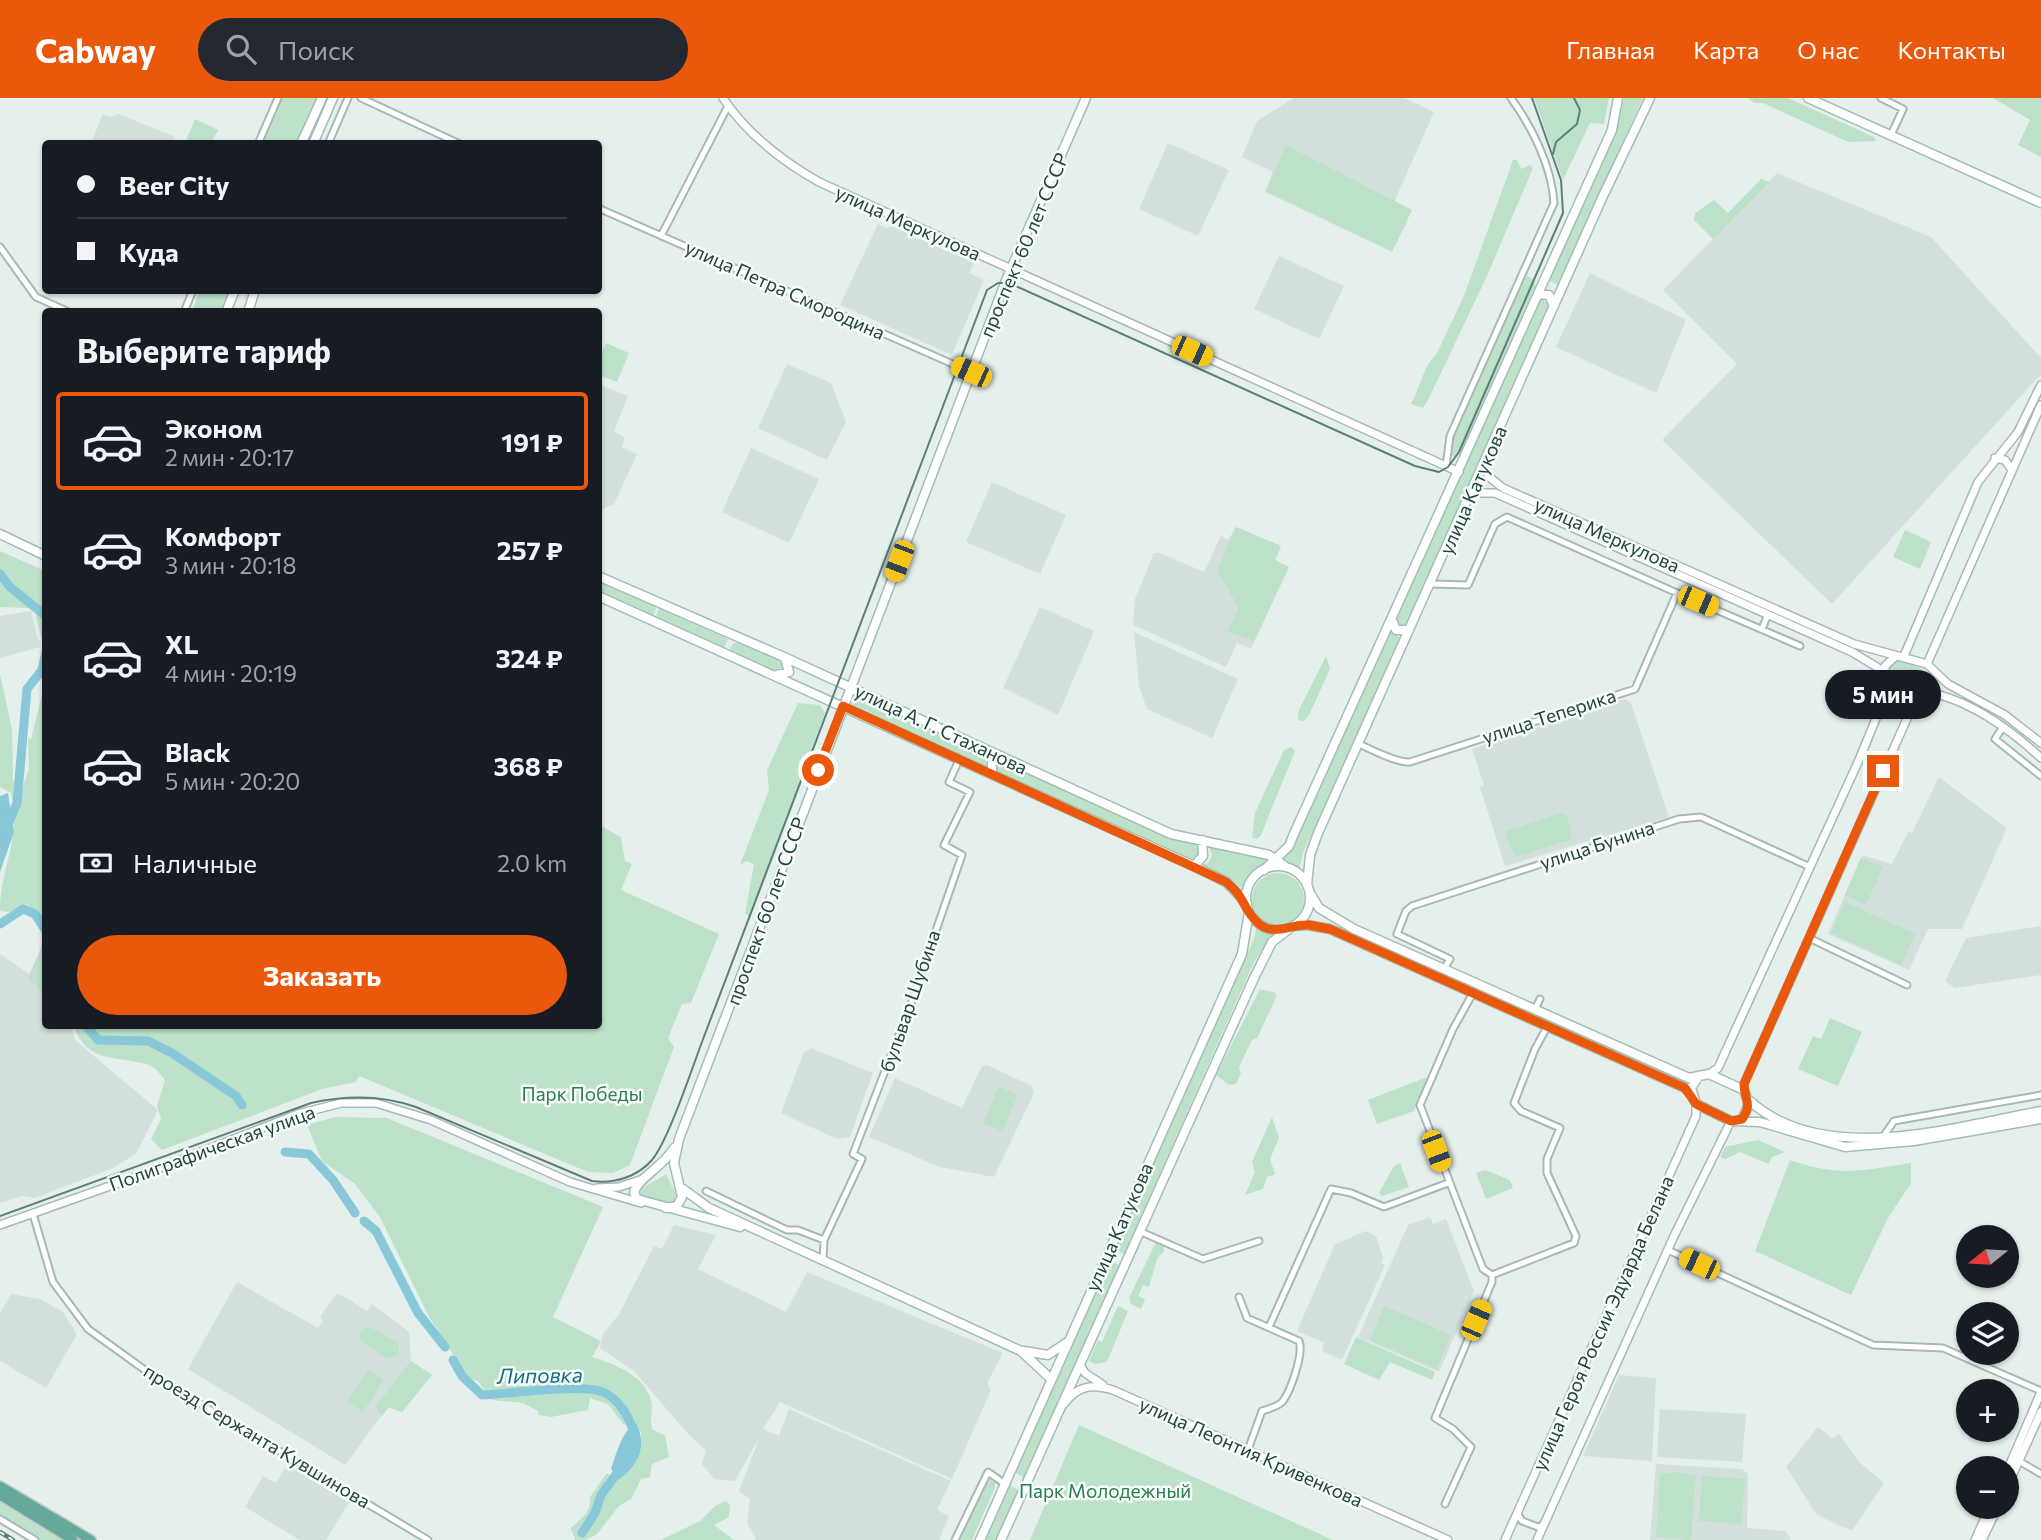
<!DOCTYPE html>
<html lang="ru">
<meta charset="utf-8">
<style>
body{margin:0;font-family:Commissioner,sans-serif;background:#242831;color:#f1f3f6;height:100vh;display:flex;flex-direction:column;font-size:26px;white-space:nowrap}
*{box-sizing:border-box;margin:0}
p{font-size:23px;color:#9ea1a6}
.icon{flex:none;width:38px;height:38px;fill:none;stroke:currentColor;stroke-width:2;stroke-linecap:round;stroke-linejoin:round}
.map{position:relative;flex:1;overflow:hidden}
.sheet{position:absolute;left:42px;top:210px;width:560px;height:721px;display:flex;flex-direction:column;background:#171b24;border-radius:7px;box-shadow:0 2px 5px #0004}
.sheet>*{flex:none}
.top-card{position:absolute;left:42px;top:42px;width:560px;height:154px;border-radius:7px;box-shadow:0 2px 5px #0004;display:grid;align-content:center;height:154px;padding:0 35px;background:#171b24}
.needle{width:46px;rotate:252deg}
.buttons{position:absolute;left:1956px;top:1127px;display:grid;gap:14px}
.buttons a{display:grid;place-items:center;width:63px;height:63px;border-radius:50%;background:#171b24;box-shadow:0 2px 5px #0004;font-size:35px}
.end{position:absolute;width:32px;height:32px;margin:-16px;border:9px solid #ea580c;background:#fff;box-shadow:0 0 0 4px #fff}
.from{border-radius:50%}
.bubble{position:absolute;height:49px;border-radius:24px;background:#171b24;box-shadow:0 2px 5px #0004;font-size:23px;font-weight:700;line-height:49px;text-align:center}
.car{position:absolute;width:21px;height:42px;margin:-21px -10px;border-radius:9px;box-shadow:0 0 5px 2px #0007;background:linear-gradient(#f5c518 24%,#345 0 40%,#f5c518 0 76%,#345 0 86%,#f5c518 0)}
.top-card b{display:flex;align-items:center;gap:24px;height:66px;font-size:26px}
.top-card b+b{border-top:2px solid #363941}
.top-card i{width:18px;height:18px;background:#f1f3f6}
ul{padding:0;list-style:none}
li{display:flex;align-items:center;gap:21px;height:98px;margin:0 14px 10px;padding:0 21px;border:4px solid transparent;border-radius:7px}
li div{flex:1}
li b{display:block;font-size:26px}
li em{font-style:normal;font-weight:700}
li.selected{border-color:#ea580c}
li>.icon{width:63px;height:63px;stroke-width:1.5}
h2{padding:0 35px;font-size:32px;line-height:84px}
.pay{display:flex;align-items:center;gap:18px;height:77px;padding:0 35px;font-size:26px}
.pay p{margin-inline-start:auto}
.primary-button{display:flex;gap:14px;margin-top:auto;padding:14px 35px}
.primary-button a{flex:1;height:80px;border-radius:42px;background:#ea580c;color:#fff;font-size:28px;font-weight:700;line-height:80px;text-align:center}
header{display:flex;align-items:center;gap:42px;box-sizing:border-box;height:98px;padding:0 35px;background:#ea580c;color:#fff}
header strong{font-size:33px}
nav{display:flex;gap:38px;margin-inline-start:auto;font-size:24px}
.search{width:490px;height:63px;background:#242831;display:flex;align-items:center;gap:18px;box-sizing:border-box;padding:0 24px;border-radius:38px;color:#9ea1a6;font-size:26px}
.map>svg:first-child{display:block}
.built{fill:#d3e0db}
.green{fill:#bde2c9}
.water{fill:#89c8d9}
.lines{fill:none;stroke-linecap:round;stroke-linejoin:round}
.river{stroke:#89c8d9;stroke-width:9}
.minor-casing{stroke:#a7b9b4;stroke-width:9}
.tertiary-casing{stroke:#a7b9b4;stroke-width:10}
.secondary-casing{stroke:#a2bdb5;stroke-width:11}
.primary-casing{stroke:#c1cbc9;stroke-width:12}
.minor{stroke:#fff;stroke-width:5}
.tertiary{stroke:#fff;stroke-width:7}
.secondary{stroke:#fff;stroke-width:8}
.primary{stroke:#66a99c;stroke-width:9}
.tram{stroke:#5d7f78;stroke-width:2}
.rail-casing{stroke:#5d7f78;stroke-width:4.5}
.rail{stroke:#f7fbf9;stroke-width:2;stroke-dasharray:5;stroke-linecap:butt}
.route{stroke:#ea580c;stroke-width:9}
.labels{text-anchor:middle;stroke-width:5;stroke-linejoin:round;paint-order:stroke}
.street-label{font-size:19px;fill:#22443d;stroke:#f7fbf9}
.park-label{font-size:19px;fill:#27804f;stroke:#f7fbf9}
.water-label{font-size:21px;font-style:italic;fill:#156d87;stroke:#f7fbf9}
</style>
<header>
<strong>Cabway</strong>
<div class="search"><svg class="icon" aria-label="search" viewBox="0 0 24 24"><circle cx="10" cy="10" r="6"/><path d="M15 15l6 6"/></svg>Поиск</div>
<nav><a>Главная</a><a>Карта</a><a>О нас</a><a>Контакты</a></nav>
</header>
<div class="map">
<svg width="2041" height="1442" viewBox="0 0 2041 1442">
<rect width="100%" height="100%" fill="#e5f0ec"/>
<!-- built -->
<path class="built" d="M1294,0H1404L1434,14L1395,102L1407,124L1392,154L1265,94L1273,74L1242,59L1257,23Z
M103,16L111,19L119,16L175,39L173,45H91Z
M1168,45L1229,72L1198,138L1139,111Z
M1777,75L1931,139L2041,260V276L1832,506L1662,342L1737,266L1663,192Z
M878,126L886,130L891,128L974,165L969,175L984,182L952,257L840,207Z
M1279,158L1344,188L1319,241L1254,211Z
M1590,175L1686,222L1656,295L1556,249Z
M787,266L831,285L846,324L827,362L758,330Z
M598,286L628,298L614,333L625,340L622,349L637,356L614,406L599,413Z
M751,350L819,381L789,445L722,414Z
M992,384L1066,417L1040,476L966,444Z
M1236,429L1281,448L1275,462L1289,469L1251,551L1237,545L1226,569L1133,527L1135,501L1154,455H1160L1204,474L1221,438L1228,442Z
M1040,509L1094,533L1058,617L1003,590Z
M31,513L40,549L0,560V518Z
M1134,534L1238,581L1212,640L1147,611L1139,588Z
M1624,601L1631,605L1669,719L1505,768L1480,689L1484,687L1472,651Z
M1939,679L2007,730L1962,831H1928L1909,872L1828,836L1862,757L1892,766L1908,734L1912,735Z
M2041,828V877L1955,890L1945,883L1966,840Z
M0,856L45,887L46,928H71L75,942L158,1012L136,1056L113,1070L35,1100L22,1098L0,1105Z
M811,950L873,975L850,1039L837,1041L781,1015L804,954Z
M987,967L1032,988L1034,995L994,1079L940,1069L869,1039L895,980L962,1010L982,968Z
M1430,1119L1433,1126L1446,1121L1474,1193L1439,1274L1358,1239L1408,1127Z
M674,1127L716,1137L698,1171L786,1214L807,1174L1003,1255L987,1285L991,1292L952,1381L780,1304L763,1331L779,1338L789,1311L951,1383L937,1412L949,1418L939,1442H756L747,1424L750,1401L739,1393L760,1338L735,1383L714,1381L702,1366L706,1352L689,1337L634,1273L600,1250L603,1236L619,1216L654,1148L662,1151Z
M1366,1133L1376,1138L1383,1160L1381,1165L1385,1167L1342,1262L1322,1253L1324,1245L1297,1233L1335,1146Z
M237,1184L318,1230L323,1222L320,1219L335,1197L338,1195L367,1213L372,1206L409,1234L411,1263L432,1277L402,1314L388,1309L345,1367L188,1271Z
M11,1196L40,1201L63,1214L77,1236L46,1290L0,1263V1216Z
M1619,1277L1656,1280L1652,1363L1583,1358Z
M1660,1311L1746,1316L1742,1364L1657,1359Z
M1818,1329L1832,1340L1839,1336L1859,1364L1884,1385L1852,1433L1817,1417L1786,1369Z
M1656,1366L1742,1371L1748,1376L1747,1430L1785,1433L1791,1442H1650Z
M287,1367L349,1404L326,1442H300L245,1409L263,1378L276,1385Z"/>
<!-- green -->
<path class="green" d="M282,0H318L298,45L262,46Z
M1534,0H1609L1604,26L1590,25L1563,82Z
M1624,0H1643L1558,187L1548,182L1616,36Z
M1748,0H1788L1874,39L1876,43L1848,44L1763,5H1754Z
M1993,0H2041V59L2018,47L2030,22Z
M195,21L218,32L211,45H185Z
M1286,47L1412,112L1392,153L1266,93Z
M1513,62H1517L1521,71L1530,67L1533,70L1487,178L1428,302L1423,310L1411,306C1420,291 1423,268 1436,257L1464,198Z
M1761,81L1769,84L1713,141L1694,122L1695,115L1714,102L1728,115Z
M1528,178L1535,182V189L1461,355L1453,359L1450,356L1454,335L1524,180Z
M199,193H231L222,213L192,214Z
M1541,201L1549,206L1405,528L1401,529L1396,523Z
M606,245L629,255L617,284L599,277V262Z
M1236,429L1281,448L1275,462L1289,469L1254,543L1227,533L1239,510L1217,473Z
M1905,432L1931,444L1920,471L1893,459Z
M0,453L45,473V540L41,539L35,514L29,510L0,509Z
M599,482L656,509L653,520L599,496Z
M659,510L728,541L723,552L655,521Z
M1391,534L1401,540L1303,755L1299,772L1283,760L1292,750Z
M734,545H741L783,564L784,573L777,575L731,555L730,550Z
M1326,558L1330,571L1309,617L1304,623L1298,622L1299,612Z
M1900,560L1933,577V589L1923,594L1893,580L1889,568Z
M0,576L12,631L13,683L20,697L29,671L28,640L31,641L45,584L44,895L28,881C40,848 46,854 39,815L26,806L9,814L0,813C0,770 22,740 11,695L0,689Z
M853,599L991,658L986,661V669L851,607Z
M798,605L820,607L825,615L750,819L745,816L754,766L746,763L740,767L769,692L767,672Z
M1291,649L1295,653L1261,737L1257,741L1252,740L1255,715L1284,652Z
M1000,664L1165,737L1199,747V757L1190,762L996,674L995,666Z
M1562,715L1567,718L1572,735L1570,742L1515,759L1506,738L1507,732Z
M599,727L621,739L625,763L632,766L621,792L719,836L691,905L682,906L668,940L674,949L630,1067L613,1075L588,1074L359,978L356,984L322,991L162,1052L151,1041L161,1021L157,1008L165,982C161,977 155,969 149,967C118,957 86,966 74,928H598Z
M1208,746L1272,762L1248,781L1244,792L1233,783L1202,767L1209,764L1212,757Z
M1861,760L1883,769L1866,807L1845,797Z
M1252 801a26 26 0 1 1 52 0a26 26 0 1 1-52 0Z
M1845,804L1915,836L1901,867L1831,835Z
M1256,830L1271,837L1254,864L1124,1156L1114,1151L1254,841Z
M1260,891L1276,895V900L1257,940L1252,942L1239,969L1241,975L1236,986L1229,987L1216,977Z
M1830,920L1862,934L1838,988L1798,971L1813,938L1821,941Z
M1427,979L1414,1013L1377,1026L1368,1002Z
M999,988L1018,997L1002,1033L983,1025Z
M335,1019L387,1020L603,1109L553,1219L601,1243L592,1259C613,1266 641,1275 650,1299C655,1310 648,1321 653,1332L665,1337L669,1359L652,1366L650,1379L641,1381L632,1400L619,1408L597,1436L586,1442H575L571,1430C582,1420 591,1415 590,1399L607,1375L618,1382L642,1337L633,1321L624,1327L608,1306L590,1300L588,1312L551,1319L538,1317V1313L523,1305L491,1302L478,1283L468,1280L429,1219L380,1119L355,1086L322,1063L307,1027Z
M1272,1019L1279,1040L1270,1061L1275,1076L1267,1079L1263,1091L1245,1097L1255,1074L1252,1064Z
M1758,1042L1785,1054L1772,1059L1769,1066L1740,1054L1725,1061L1720,1059L1725,1049Z
M1790,1062C1839,1079 1861,1073 1911,1065V1085L1888,1120L1851,1197L1755,1153Z
M1400,1065L1409,1089L1382,1098L1379,1095L1394,1068Z
M1485,1072L1510,1082L1513,1090L1486,1101L1476,1075Z
M666,1076L679,1103L672,1106L639,1097L643,1090Z
M1156,1144L1164,1147V1153L1157,1161L1149,1189L1143,1187L1138,1198L1145,1201L1141,1211L1131,1206L1129,1200Z
M1110,1163L1120,1167L1025,1380L1016,1375Z
M1118,1208L1128,1213L1107,1264L1095,1266L1089,1263L1098,1242L1102,1244Z
M1384,1208L1451,1237L1436,1271L1370,1242Z
M368,1228L399,1245V1256L387,1261L359,1242L361,1233Z
M1356,1239L1435,1274L1432,1282L1390,1264L1379,1282L1344,1266Z
M411,1263L432,1277L402,1314L389,1309L382,1318L376,1308Z
M368,1272L384,1282L363,1314L347,1304Z
M1079,1327L1333,1442H1030Z
M1677,1374L1696,1378L1691,1442L1656,1439L1660,1376Z
M1702,1378L1745,1381L1741,1426L1699,1423Z
M989,1381L995,1384V1390L972,1442H958L984,1384Z
M1010,1387L1019,1393L996,1442H985Z
M0,1403L63,1442H39L0,1417Z
M726,1403L730,1407L729,1419L714,1427L734,1442H661L700,1423L715,1408Z"/>
<!-- water -->
<path class="water" d="M8,695L14,734L0,774V698Z
M636,1325C648,1347 638,1369 618,1382L611,1371C616,1357 622,1332 636,1325Z"/>
<g class="lines">
<!-- river -->
<path class="river" d="M0,476L10,489L46,518
M0,746L17,705L27,591L42,572L46,554
M0,826L23,811L35,816L46,833
M86,928L98,942L148,943L172,955L236,998L242,1007
M285,1054L309,1056L333,1082L355,1115
M364,1123L376,1133L418,1215L445,1249
M453,1262L462,1278L482,1297C509,1296 581,1285 603,1294C619,1301 631,1321 634,1337
M582,1435L595,1415L601,1397L620,1371"/>
<!-- minor casing -->
<g class="minor-casing">
<path id="minor" d="M361,0L460,46
M1881,0L1903,11L1891,37
M258,46L278,0
M328,46L348,0
M598,110L971,274
M661,138L728,8
M0,149L36,199L69,214
M184,214L193,192
M1446,368L1450,338L1554,105C1552,69 1532,29 1511,0
M1431,486L1468,487L1495,426L1507,419L1677,495
M1762,531L1768,516
M2003,629L1995,641L2041,678
M1359,646C1372,652 1397,665 1410,664L1635,591L1677,495L1800,548
M1809,840L1907,887
M1444,871L1450,861L1397,836L1406,813L1412,808L1679,721L1701,719L1810,769
M1535,911L1540,901
M1883,1039L1894,1023L2041,997
M706,1093L787,1132H798L824,1142
M33,1116L53,1184L88,1231L149,1275L428,1442
M1139,1133L1203,1161L1259,1143
M1668,1152L1873,1247L1943,1250L2041,1293
M823,1162L824,1142L862,1061L853,1056L910,908L962,757L944,747L970,694L949,684L959,662
M1492,1177L1574,1145L1576,1138L1547,1075V1061L1560,1030L1521,1013L1514,1005L1535,951L1547,929
M1239,1199L1247,1220L1299,1243C1304,1255 1291,1292 1283,1303C1279,1308 1269,1311 1262,1313L1248,1352
M1269,1229L1331,1091L1351,1095L1384,1109L1448,1085
M2019,1363L2041,1376
M1445,1406L1471,1349L1453,1331L1435,1320L1492,1184V1177L1483,1171L1420,1007L1453,931L1473,895
M1517,1415L1522,1423L1538,1429L1543,1427
M0,1421L35,1442
M955,1442L988,1374L1005,1386"/>
</g>
<!-- tertiary casing -->
<g class="tertiary-casing">
<path id="tertiary" d="M723,0C747,36 782,63 819,84L1459,374
M1995,360L2005,362L2012,372
M1483,368L1489,379L1503,390L1854,546L1927,566L1948,586L2005,617L2041,645
M1471,395H1495L1852,554L1885,574
M1896,558L1885,568C1884,580 1893,587 1904,592C1917,598 1928,593 1940,597C1978,608 2013,634 2041,660
M1904,558L1978,384L2018,334L2041,287
M1927,566L2041,307
M1709,976L1718,970L1859,662L1891,584
M1744,992V986L1918,596
M597,1090L619,1089L643,1081
M0,1127L155,1072L298,1016L341,1005H376L431,1022L570,1084L641,1105
M1080,1267L1085,1275L1103,1287
M1064,1306C1078,1287 1092,1286 1113,1292L1448,1442
M2007,1373L2041,1294
M2007,1389L2041,1314
M1505,1442L1696,1018V1006
M1537,1442L1674,1138L1731,1023
M1975,1442L1990,1409
M1982,1442L1998,1409"/>
</g>
<!-- secondary casing -->
<g class="secondary-casing">
<path id="secondary" d="M1808,0L2041,105
M301,46L322,0
M313,46L333,0
M1538,196L1549,197L1554,208
M226,214L235,192
M248,214L255,192
M0,436L46,458
M598,478L784,559L1171,736L1269,757L1286,769
M598,498L1194,768L1226,784L1247,805
M1392,522L1396,532H1409
M777,577L789,574L785,560
M992,676V665L1001,658
M1194,768L1203,758L1202,742
M1246 800a32 32 0 1 1 64 0a32 32 0 1 1-64 0Z
M1264,772L1289,748L1293,738L1612,32L1618,0
M1307,787L1310,757L1318,735L1603,98L1650,0
M1310,795L1319,810L1354,831L1689,980L1709,976L1744,992L1749,1006L1742,1021
M1294,828L1307,827L1330,831L1685,990L1693,998
M1699,978L1691,990L1696,1006L1731,1023L1760,1024L1845,1049L1914,1043L2041,1021
M1749,1002C1822,1070 1954,1029 2041,1013
M674,1050C663,1069 639,1079 634,1094L637,1101L740,1129
M683,1091L709,1110L1021,1253L1051,1281
M666,1110L677,1108L682,1099L674,1065L679,1041L1007,180L1086,0
M1024,1253L1048,1257L1066,1245
M980,1442L1242,856L1249,814
M1001,1442L1254,880L1272,844L1289,831"/>
</g>
<!-- primary casing -->
<g class="primary-casing">
<path id="primary" d="M0,1388L91,1442
M0,1397L73,1442"/>
</g>
<!-- minor -->
<use href="#minor" class="minor"/>
<!-- tertiary -->
<use href="#tertiary" class="tertiary"/>
<!-- secondary -->
<use href="#secondary" class="secondary"/>
<!-- primary -->
<use href="#primary" class="primary"/>
<!-- tram -->
<path class="tram" d="M1553,56L1556,44L1577,26L1580,12L1574,0
M0,1118L311,1005C347,997 382,997 416,1009L592,1083C614,1086 637,1079 652,1062C669,1042 694,964 705,936L987,192L998,185H1009L1415,368L1439,374L1448,369L1459,354L1563,115L1561,82L1532,0"/>
<!-- rail casing -->
<g class="rail-casing">
<path id="rail" d="M0,1434L13,1442"/>
</g>
<!-- rail -->
<use href="#rail" class="rail"/>
</g>
<g class="lines">
<!-- route -->
<path class="route" d="M818,672L843,608L1226,784C1244,798 1243,810 1256,823C1272,840 1289,826 1308,827C1315,828 1323,830 1330,831L1685,990L1696,1006L1731,1023L1742,1021C1753,1006 1744,1001 1744,986L1883,673"/>
</g>
<g class="labels">
<!-- street labels -->
<g class="street-label">
<text transform="translate(908 125) rotate(24)" y="7">улица Меркулова</text>
<text transform="translate(1024 147) rotate(-67)" y="7">проспект 60 лет СССР</text>
<text transform="translate(785 192) rotate(24)" y="7">улица Петра Смородина</text>
<text transform="translate(1473 392) rotate(-66)" y="7">улица Катукова</text>
<text transform="translate(1607 437) rotate(24)" y="7">улица Меркулова</text>
<text transform="translate(1549 618) rotate(-18)" y="7">улица Теперика</text>
<text transform="translate(941 631) rotate(25)" y="7">улица А. Г. Стаханова</text>
<text transform="translate(1597 747) rotate(-18)" y="7">улица Бунина</text>
<text transform="translate(766 813) rotate(-70)" y="7">проспект 60 лет СССР</text>
<text transform="translate(910 903) rotate(-71)" y="7">бульвар Шубина</text>
<text transform="translate(212 1050) rotate(-20)" y="7">Полиграфическая улица</text>
<text transform="translate(1119 1129) rotate(-66)" y="7">улица Катукова</text>
<text transform="translate(1603 1225) rotate(-66)" y="7">улица Героя России Эдуарда Белана</text>
<text transform="translate(257 1338) rotate(31)" y="7">проезд Сержанта Кувшинова</text>
<text transform="translate(1251 1354) rotate(24)" y="7">улица Леонтия Кривенкова</text>
</g>
<!-- park labels -->
<g class="park-label">
<text x="582" y="1003">Парк Победы</text>
<text x="1105" y="1400">Парк Молодежный</text>
</g>
<!-- water labels -->
<g class="water-label">
<text transform="translate(540 1278) rotate(-1)" y="7">Липовка</text>
</g>
</g>
</svg>
<div class="buttons">
<a><svg class="needle" viewBox="-14 -14 28 28"><path d="M0-13l5 13h-10z" fill="#e53935"/><path d="M0 13l5-13h-10z" fill="#9ea1a6"/></svg></a>
<a><svg class="icon" aria-label="layers" viewBox="0 0 24 24"><path d="M12 4l9 5-9 5-9-5zM3 14l9 5 9-5"/></svg></a>
<a>+</a>
<a>−</a>
</div>
<i class="end from" style="left:818px;top:672px"></i>
<i class="end" style="left:1883px;top:673px"></i>
<div class="bubble" style="left:1825px;top:572px;width:116px">5 мин</div>
<i class="car" style="left:1192px;top:253px;rotate:114deg"></i>
<i class="car" style="left:971px;top:274px;rotate:294deg"></i>
<i class="car" style="left:899px;top:463px;rotate:201deg"></i>
<i class="car" style="left:1698px;top:503px;rotate:113deg"></i>
<i class="car" style="left:1436px;top:1053px;rotate:159deg"></i>
<i class="car" style="left:1699px;top:1166px;rotate:295deg"></i>
<i class="car" style="left:1476px;top:1222px;rotate:24deg"></i>
<div class="top-card">
<b><i class="from"></i>Beer City</b>
<b><i></i>Куда</b>
</div>
<section class="sheet">
<h2>Выберите тариф</h2>
<ul>
<li class="selected"><svg class="icon" aria-label="car" viewBox="0 0 24 24"><path d="M5 17H2v-5l4-1 3-4h7l3 4 3 1v5h-3M9 17h6M6 11h13"/><circle cx="7" cy="17" r="2"/><circle cx="17" cy="17" r="2"/></svg><div><b>Эконом</b><p>2 мин · 20:17</p></div><em>191 ₽</em></li>
<li><svg class="icon" aria-label="car" viewBox="0 0 24 24"><path d="M5 17H2v-5l4-1 3-4h7l3 4 3 1v5h-3M9 17h6M6 11h13"/><circle cx="7" cy="17" r="2"/><circle cx="17" cy="17" r="2"/></svg><div><b>Комфорт</b><p>3 мин · 20:18</p></div><em>257 ₽</em></li>
<li><svg class="icon" aria-label="car" viewBox="0 0 24 24"><path d="M5 17H2v-5l4-1 3-4h7l3 4 3 1v5h-3M9 17h6M6 11h13"/><circle cx="7" cy="17" r="2"/><circle cx="17" cy="17" r="2"/></svg><div><b>XL</b><p>4 мин · 20:19</p></div><em>324 ₽</em></li>
<li><svg class="icon" aria-label="car" viewBox="0 0 24 24"><path d="M5 17H2v-5l4-1 3-4h7l3 4 3 1v5h-3M9 17h6M6 11h13"/><circle cx="7" cy="17" r="2"/><circle cx="17" cy="17" r="2"/></svg><div><b>Black</b><p>5 мин · 20:20</p></div><em>368 ₽</em></li>
</ul>
<div class="pay"><svg class="icon" aria-label="cash" viewBox="0 0 24 24"><path d="M3 7h18v10H3z"/><circle cx="12" cy="12" r="2"/></svg>Наличные<p>2.0 km</p></div>
<div class="primary-button"><a>Заказать</a></div>
</section>
</div>
